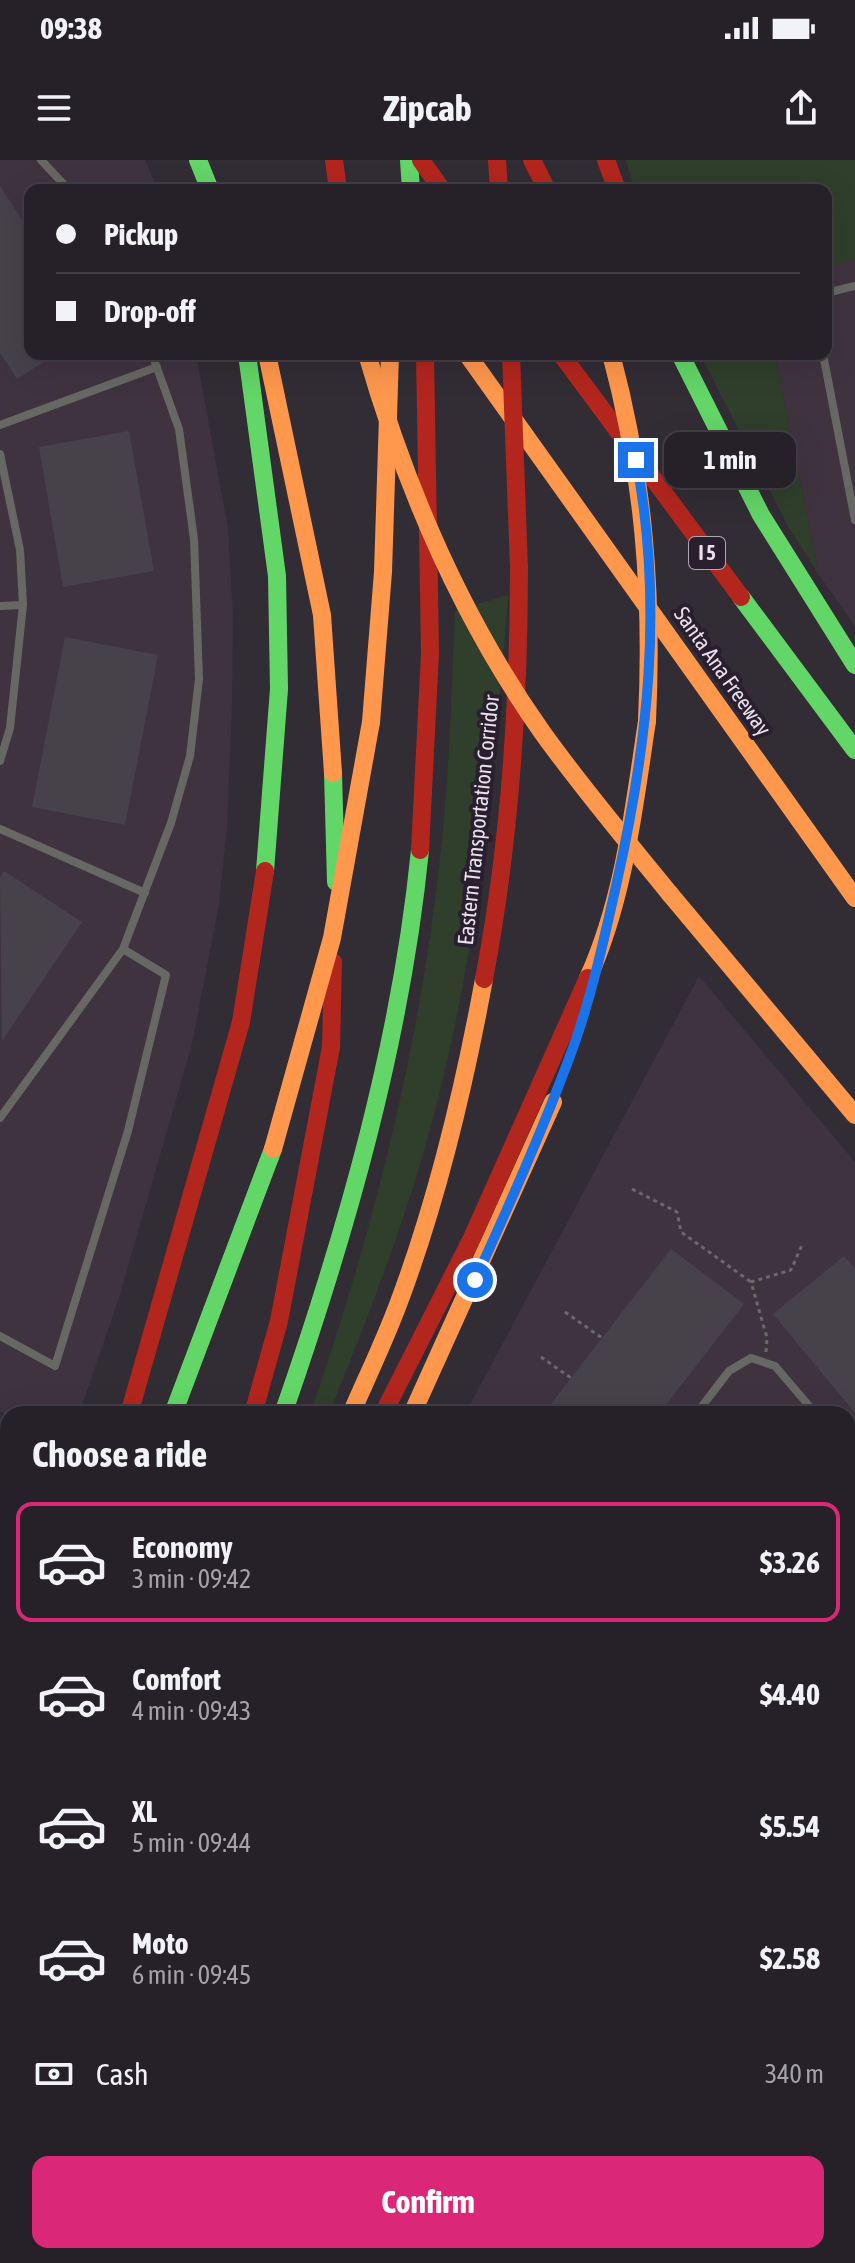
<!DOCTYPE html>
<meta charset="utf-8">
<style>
body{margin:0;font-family:"Asap Condensed",sans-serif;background:#2e2930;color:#f1f3f6;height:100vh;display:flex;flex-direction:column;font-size:30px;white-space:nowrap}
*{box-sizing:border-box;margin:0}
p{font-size:26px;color:#a4a3a8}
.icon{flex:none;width:44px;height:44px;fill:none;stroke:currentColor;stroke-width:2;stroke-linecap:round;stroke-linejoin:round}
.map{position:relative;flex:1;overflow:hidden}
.drawer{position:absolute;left:0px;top:1246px;width:856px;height:858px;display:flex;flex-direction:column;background:#262128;border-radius:24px 24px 0 0;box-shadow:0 8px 32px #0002,0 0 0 2px #423e45}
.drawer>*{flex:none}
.banner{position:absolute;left:24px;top:24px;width:808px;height:176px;border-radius:16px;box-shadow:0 8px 32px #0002,0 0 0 2px #423e45;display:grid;align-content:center;height:176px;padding:0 32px;background:#262128}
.end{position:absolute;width:36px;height:36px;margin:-18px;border:10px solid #1a73e8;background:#fff;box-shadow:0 0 0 4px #fff}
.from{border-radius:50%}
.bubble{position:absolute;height:56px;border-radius:16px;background:#262128;box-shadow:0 8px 32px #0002,0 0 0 2px #423e45;font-size:26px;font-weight:700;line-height:56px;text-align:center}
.banner b{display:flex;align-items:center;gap:28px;height:76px;font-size:30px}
.banner b+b{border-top:2px solid #423e45}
.banner i{width:20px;height:20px;background:#f1f3f6}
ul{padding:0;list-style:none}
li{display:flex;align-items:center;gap:24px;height:120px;margin:0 16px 12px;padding:0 16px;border:4px solid transparent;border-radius:16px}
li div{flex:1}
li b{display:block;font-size:30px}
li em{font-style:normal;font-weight:700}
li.active{border-color:#db2777}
li>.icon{width:72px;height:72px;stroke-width:1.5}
h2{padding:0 32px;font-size:36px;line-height:96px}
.pay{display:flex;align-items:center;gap:20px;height:88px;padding:0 32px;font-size:30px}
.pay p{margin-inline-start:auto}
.primary-button{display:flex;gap:16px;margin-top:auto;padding:16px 32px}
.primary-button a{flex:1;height:92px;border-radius:16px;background:#db2777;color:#fff;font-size:32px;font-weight:700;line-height:92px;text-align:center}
.status{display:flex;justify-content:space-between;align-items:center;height:56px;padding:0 40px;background:#262128;direction:ltr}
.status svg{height:22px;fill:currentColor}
header{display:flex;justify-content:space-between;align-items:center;height:104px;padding:0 32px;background:#262128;font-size:36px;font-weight:700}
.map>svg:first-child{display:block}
.commercial{fill:#3f333f}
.green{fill:#2f3f2b}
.building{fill:#47424a}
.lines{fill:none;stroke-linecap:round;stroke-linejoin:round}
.path{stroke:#6a6969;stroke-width:3;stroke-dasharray:4 4;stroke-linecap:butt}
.lane{stroke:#676864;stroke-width:8}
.street{stroke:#676864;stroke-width:16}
.fast{stroke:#63d668;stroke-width:18}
.slow{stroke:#ff974d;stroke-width:18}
.jam{stroke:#b3261e;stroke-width:18}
.slow-bridge{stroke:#ff974d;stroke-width:18}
.jam-bridge{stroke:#b3261e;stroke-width:18}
.route{stroke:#1a73e8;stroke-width:10}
.labels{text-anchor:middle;stroke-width:8;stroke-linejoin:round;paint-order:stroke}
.shield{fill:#291f2f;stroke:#afa7b3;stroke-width:2}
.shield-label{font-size:20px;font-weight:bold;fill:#e8e1ec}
.street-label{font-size:22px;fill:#e8e1ec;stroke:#291f2f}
</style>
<div class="status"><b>09:38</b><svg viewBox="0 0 49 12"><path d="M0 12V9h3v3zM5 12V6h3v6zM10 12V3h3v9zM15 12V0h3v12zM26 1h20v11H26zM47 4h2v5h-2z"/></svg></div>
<header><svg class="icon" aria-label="menu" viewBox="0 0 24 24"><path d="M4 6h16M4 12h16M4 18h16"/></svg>Zipcab<svg class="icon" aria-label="share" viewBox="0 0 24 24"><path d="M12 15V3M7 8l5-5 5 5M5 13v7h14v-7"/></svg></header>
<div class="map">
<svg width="855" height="2103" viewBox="0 0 855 2103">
<rect width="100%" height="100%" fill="#322c35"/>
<!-- commercial -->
<path class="commercial" d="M0,0H145L158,30H30V194H196L228,368L233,456L232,544L227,668L219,744L192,884L119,1138L79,1254L8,1256L0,1251Z
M855,100V466L819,415L775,194H826V106Z
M699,816L855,1002V1892L848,1886V1254H465Z
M0,1368L8,1373V1532L0,1558Z
M848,2037L855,2043V2103H49L51,2096H848Z"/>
<!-- green -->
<path class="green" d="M626,0H855V100L826,106V30H635Z
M700,194H775L819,415L789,368Z
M508,435C494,614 478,795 430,969C404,1065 368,1157 331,1249L329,1254H310C376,1065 424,869 443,669C450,596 452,523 455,451Z
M8,1913V1971L0,1988V1930Z"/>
<!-- building -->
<path class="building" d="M0,26L30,72V194H56L17,219L0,193Z
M129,271L154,411L63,427L39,287Z
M65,477L158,495L125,665L32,647Z
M4,711L82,762L2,881L0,718Z
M671,1089L744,1144L659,1254H554L547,1249Z
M844,1096L855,1109V1253L773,1154Z
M855,1721V1804L848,1799V1730Z
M429,2096H521L537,2103H426Z"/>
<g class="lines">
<!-- path -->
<path class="path" d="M632,1029L677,1052L681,1072L751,1122
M565,1152L602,1178
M766,1192L767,1178L751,1122L791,1110L802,1085
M541,1197L571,1218
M848,1692L853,1681
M848,1812L855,1818"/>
<!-- lane -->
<path class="lane" d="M41,0L69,30
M826,133L855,126
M823,194L855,360
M0,265L157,207
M0,294L20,390L23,445
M0,446L23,445L10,568L0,601
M0,669L145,733
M0,958L123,789
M0,1176L55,1206L128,971L166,815L123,789L171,663L190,596L199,519L194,379L179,269L152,194
M696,1254L729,1211L751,1198L775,1206L816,1254
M848,1293L855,1302
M848,1663L855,1669
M848,2077L855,2083
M731,2103L736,2096"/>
<!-- street -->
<path class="street" d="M369,2103L372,2096"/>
<!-- fast -->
<path class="fast" d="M198,0L210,30
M409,0L411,30
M247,194L277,416L279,529L265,711
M680,194L761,355L855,505
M741,437L855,590
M333,613L336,722
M173,1254L273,989
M283,1254C346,1073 401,882 420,690
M0,1338L8,1344
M0,1856L8,1839
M13,2103L15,2096"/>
<!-- slow -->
<path class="slow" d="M267,194L322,455L333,613
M467,194L855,738
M371,562L383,412L390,194
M670,734L855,955
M588,818C624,739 634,647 647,561
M351,1254C367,1217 385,1180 399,1142C438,1038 464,928 484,819
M412,1254L553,942
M0,1274L8,1280
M0,1678L8,1659
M0,1712L8,1696
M848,1911L855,1916
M0,2044L8,2026"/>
<!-- jam -->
<path class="jam" d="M421,0L442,30
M497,0L499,30
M532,0L547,30
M606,0L617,30
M561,194L741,437
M420,690L430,493L425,194
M484,819C510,683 519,546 519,408
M129,1254L241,862L265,711
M253,1254L279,1161L331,887L333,802
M383,1254L472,1078L588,818
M848,1975L855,1980"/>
<!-- slow-bridge -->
<path class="slow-bridge" d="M367,194C406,329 461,457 542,572C582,628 627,681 670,734
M611,194C644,316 653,435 647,561
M273,989L332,778L371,562"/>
<!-- jam-bridge -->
<path class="jam-bridge" d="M334,0L338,30
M511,194L519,408"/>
</g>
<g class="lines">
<!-- route -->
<path class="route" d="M475,1120C511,1042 545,965 574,885C592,834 604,779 616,726C648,584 664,444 636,300"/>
</g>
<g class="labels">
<!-- shield labels -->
<rect class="shield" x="689" y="377" width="36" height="32" rx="6"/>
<g class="shield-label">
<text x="707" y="400">I 5</text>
</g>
<!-- street labels -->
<g class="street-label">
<text transform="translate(723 511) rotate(55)" y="8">Santa Ana Freeway</text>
<text transform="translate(478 660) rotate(-84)" y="8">Eastern Transportation Corridor</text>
</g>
</g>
</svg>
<i class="end from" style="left:475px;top:1120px"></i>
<i class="end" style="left:636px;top:300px"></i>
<div class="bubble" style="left:664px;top:272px;width:132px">1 min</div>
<div class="banner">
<b><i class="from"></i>Pickup</b>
<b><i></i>Drop-off</b>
</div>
<section class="drawer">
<h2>Choose a ride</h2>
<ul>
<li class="active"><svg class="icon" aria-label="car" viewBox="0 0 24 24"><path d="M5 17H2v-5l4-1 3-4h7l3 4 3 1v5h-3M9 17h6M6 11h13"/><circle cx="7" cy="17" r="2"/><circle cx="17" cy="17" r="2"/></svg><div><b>Economy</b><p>3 min · 09:42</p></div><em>$3.26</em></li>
<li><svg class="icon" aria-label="car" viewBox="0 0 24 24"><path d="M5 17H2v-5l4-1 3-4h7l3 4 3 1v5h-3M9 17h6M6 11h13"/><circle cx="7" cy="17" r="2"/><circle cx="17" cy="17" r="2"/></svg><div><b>Comfort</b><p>4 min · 09:43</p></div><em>$4.40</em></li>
<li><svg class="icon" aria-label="car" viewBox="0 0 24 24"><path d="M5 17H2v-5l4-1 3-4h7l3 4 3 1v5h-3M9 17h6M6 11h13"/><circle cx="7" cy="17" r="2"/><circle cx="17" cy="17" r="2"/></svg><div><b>XL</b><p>5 min · 09:44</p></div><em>$5.54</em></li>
<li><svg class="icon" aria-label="car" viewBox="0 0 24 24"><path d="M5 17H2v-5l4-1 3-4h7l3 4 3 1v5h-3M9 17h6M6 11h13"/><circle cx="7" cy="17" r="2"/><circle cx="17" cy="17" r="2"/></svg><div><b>Moto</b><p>6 min · 09:45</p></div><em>$2.58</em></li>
</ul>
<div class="pay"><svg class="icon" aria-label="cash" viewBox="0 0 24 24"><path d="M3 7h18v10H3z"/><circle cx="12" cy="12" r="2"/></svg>Cash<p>340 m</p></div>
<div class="primary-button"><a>Confirm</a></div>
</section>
</div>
